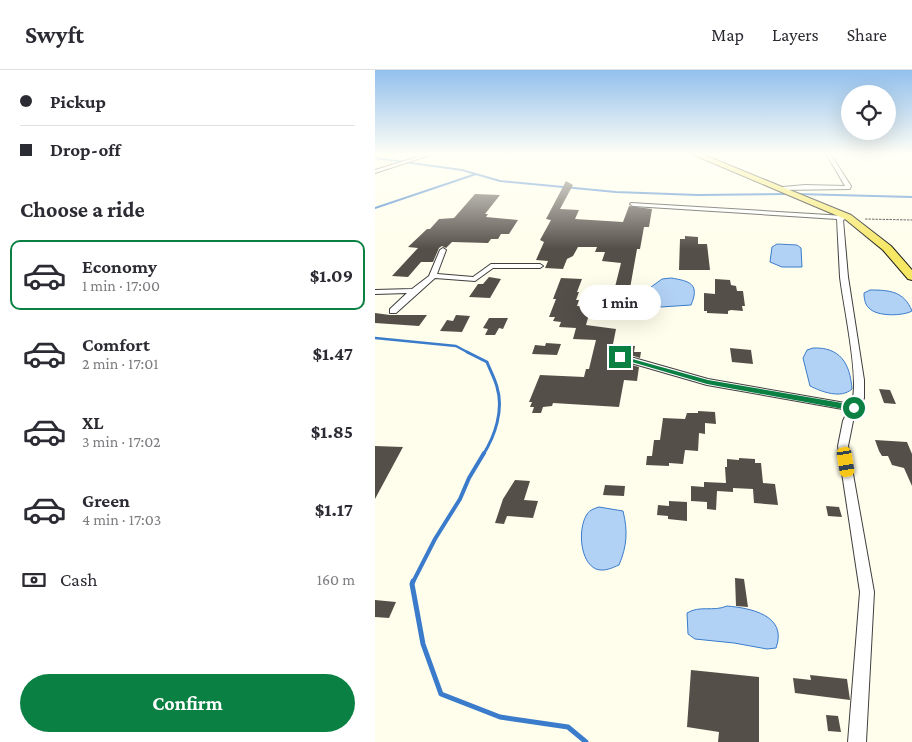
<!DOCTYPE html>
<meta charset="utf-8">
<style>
body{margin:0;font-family:"Crimson Pro",serif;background:#f2f2f3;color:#2b2b33;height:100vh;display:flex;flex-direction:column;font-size:19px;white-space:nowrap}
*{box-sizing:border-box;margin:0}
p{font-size:16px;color:#7c7c81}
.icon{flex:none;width:28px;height:28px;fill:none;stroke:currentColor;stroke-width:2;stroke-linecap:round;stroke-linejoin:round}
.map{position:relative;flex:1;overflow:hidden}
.details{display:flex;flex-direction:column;background:#fff;width:375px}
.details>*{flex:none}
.guide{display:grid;align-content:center;height:110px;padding:0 20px;background:#fff}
.tools{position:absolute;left:466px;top:15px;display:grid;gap:10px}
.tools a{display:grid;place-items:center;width:55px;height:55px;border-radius:50%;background:#fff;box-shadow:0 5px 20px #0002;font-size:25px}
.end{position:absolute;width:22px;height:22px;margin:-11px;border:6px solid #0b8043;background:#fff;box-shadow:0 0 0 2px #fff}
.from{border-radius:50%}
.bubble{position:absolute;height:35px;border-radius:18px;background:#fff;box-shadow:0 5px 20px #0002;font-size:16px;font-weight:700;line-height:35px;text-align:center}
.car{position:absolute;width:15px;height:30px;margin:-15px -8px;border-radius:6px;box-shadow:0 0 4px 1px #0007;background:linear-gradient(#f5c518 24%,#345 0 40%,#f5c518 0 76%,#345 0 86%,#f5c518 0)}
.guide b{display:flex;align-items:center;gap:18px;height:48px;font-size:19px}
.guide b+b{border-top:1px solid #e1e1e2}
.guide i{width:12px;height:12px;background:#2b2b33}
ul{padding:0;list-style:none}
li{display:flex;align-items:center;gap:15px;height:70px;margin:0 10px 8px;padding:0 10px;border:2px solid transparent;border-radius:10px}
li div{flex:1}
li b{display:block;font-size:19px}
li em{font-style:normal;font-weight:700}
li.active{border-color:#0b8043}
li>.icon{width:45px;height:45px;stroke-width:1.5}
h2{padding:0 20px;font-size:22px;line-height:60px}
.pay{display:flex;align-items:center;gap:12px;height:55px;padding:0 20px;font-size:19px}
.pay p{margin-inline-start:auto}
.cta{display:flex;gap:10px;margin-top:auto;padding:10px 20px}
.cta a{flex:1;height:58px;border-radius:30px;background:#0b8043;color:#fff;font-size:20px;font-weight:700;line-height:58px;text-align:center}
header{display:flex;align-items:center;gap:30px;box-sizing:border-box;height:70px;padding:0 25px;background:#fff;border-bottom:1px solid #e1e1e2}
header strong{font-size:24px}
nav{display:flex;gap:28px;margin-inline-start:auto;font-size:18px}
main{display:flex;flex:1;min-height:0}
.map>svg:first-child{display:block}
.water{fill:#b2d2f5;stroke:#3a7ccb}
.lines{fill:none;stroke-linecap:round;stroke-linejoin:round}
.stream-far4{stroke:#3a7ccb;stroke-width:2}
.stream-far3{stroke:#3a7ccb;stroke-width:2.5}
.stream-far2{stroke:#3a7ccb;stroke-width:3}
.stream-far1{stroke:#3a7ccb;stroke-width:4}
.stream{stroke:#3a7ccb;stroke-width:5}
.building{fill:#554f49}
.street-casing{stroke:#3f3f3f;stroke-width:2}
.primary-casing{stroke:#1d1d1d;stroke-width:2}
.path{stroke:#2e2e2e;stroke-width:1;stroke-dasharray:2.5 1;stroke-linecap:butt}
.street{fill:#fff;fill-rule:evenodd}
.primary{fill:#f6e765;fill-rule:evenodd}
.route{fill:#0b8043}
</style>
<header>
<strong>Swyft</strong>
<nav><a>Map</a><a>Layers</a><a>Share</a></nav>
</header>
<main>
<section class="details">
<div class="guide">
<b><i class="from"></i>Pickup</b>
<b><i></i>Drop-off</b>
</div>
<h2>Choose a ride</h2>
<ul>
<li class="active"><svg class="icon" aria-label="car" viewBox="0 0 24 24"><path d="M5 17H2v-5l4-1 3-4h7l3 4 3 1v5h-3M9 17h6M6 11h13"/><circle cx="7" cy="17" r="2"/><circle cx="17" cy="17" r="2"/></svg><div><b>Economy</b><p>1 min · 17:00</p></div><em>$1.09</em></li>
<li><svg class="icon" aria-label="car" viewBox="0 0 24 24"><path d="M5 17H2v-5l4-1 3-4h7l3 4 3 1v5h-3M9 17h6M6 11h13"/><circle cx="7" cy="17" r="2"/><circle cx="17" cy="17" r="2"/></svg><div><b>Comfort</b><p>2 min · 17:01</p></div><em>$1.47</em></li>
<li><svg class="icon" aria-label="car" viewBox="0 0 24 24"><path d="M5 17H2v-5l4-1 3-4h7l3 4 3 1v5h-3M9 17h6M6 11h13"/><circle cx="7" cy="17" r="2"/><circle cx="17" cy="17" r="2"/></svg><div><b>XL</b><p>3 min · 17:02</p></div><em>$1.85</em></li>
<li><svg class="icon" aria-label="car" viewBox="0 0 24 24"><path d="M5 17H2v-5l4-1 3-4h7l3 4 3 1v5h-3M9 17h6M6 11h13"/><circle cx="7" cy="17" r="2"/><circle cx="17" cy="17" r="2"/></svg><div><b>Green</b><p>4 min · 17:03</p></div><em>$1.17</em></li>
</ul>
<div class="pay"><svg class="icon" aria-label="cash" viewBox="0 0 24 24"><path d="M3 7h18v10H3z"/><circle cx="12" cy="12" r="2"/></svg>Cash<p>160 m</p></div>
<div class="cta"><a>Confirm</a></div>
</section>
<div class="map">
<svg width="537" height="672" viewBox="0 0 537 672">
<rect width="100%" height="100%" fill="#fffeec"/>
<!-- water -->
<path class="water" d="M402,174L422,175L426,178L427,197H407L395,192L397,177Z
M296,208C315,211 325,214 316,235L286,237L274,230L276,217L287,209Z
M495,220C514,220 529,221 537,241C528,246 502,247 494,238C490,235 489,228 489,223Z
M438,278C465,277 475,293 477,319C466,329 447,322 435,316L428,288L432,280Z
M224,437L248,441C253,461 252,476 244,495C237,498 229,502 221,499C205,492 203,460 211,446C214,440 218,439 224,437Z
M352,536C375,538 413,545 401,578L392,579L359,573L320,569L313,564L312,543C325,535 338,542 352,536Z"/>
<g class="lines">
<!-- stream-far4 -->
<path class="stream-far4" d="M0,88L87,100L125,111L241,122L323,125L414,124
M423,124L537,127
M0,138L101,104"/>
<!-- stream-far3 -->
<path class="stream-far3" d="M0,268L81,276L94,283"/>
<!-- stream-far2 -->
<path class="stream-far2" d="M92,282L112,292C115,300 120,309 122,317C129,340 120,366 108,385"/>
<!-- stream-far1 -->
<path class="stream-far1" d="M38,512L60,469L85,429L94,408L109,383"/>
<!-- stream -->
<path class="stream" d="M38,511L37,514L48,574L66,624L125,647L193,657L211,672"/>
</g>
<!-- building -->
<path class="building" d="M191,111L198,115L185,139L204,140L200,149L248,152L254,136L277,139L274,157H269L265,179H262L254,224H240L239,221L246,193L227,191L230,182H220L222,177H203L198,186L192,189L188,199L170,198L173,191L161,190L169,172L165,170L176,150L171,149Z
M100,124L125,125L110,144H113L111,147L143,150L134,164H126L123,169H116L113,173L77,172L71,178L67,176L64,178L58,192H46L33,207L17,206L43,178L33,177L52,159H55L64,149L79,148Z
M310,166L323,167V174H332L335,200H304L305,169H310Z
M114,207L126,209L115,228L94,227L103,214H108Z
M186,208L207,209L202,222H204L201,230H204L202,236L216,237L211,255L241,259L238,274L260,276L259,282H266L265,288L246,282L239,287L241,291L264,297L262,311L249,310L244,337L178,333L177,336L168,337L166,343H157L159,337H155L157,332H154L165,305L209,307L211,299H214L219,278L221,270L198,269L201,258L184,257L186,252L178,251L180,247H174L181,229H178Z
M340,209L355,210L356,215L361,216L362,221H368L370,236H367L368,241L356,240L353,241V244L332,243V241H329V223L340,224Z
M0,243L15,245H52L44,256L0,253Z
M81,245L95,246L87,262L65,261L72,250L78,251Z
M114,248H133L128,259L124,258L120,265H110L113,259L108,258Z
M171,273L186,274L182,285L157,284L160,275L170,276Z
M355,278L376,280L378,294L357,292Z
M504,319L515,320L521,334L509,333Z
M323,341L340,342L341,354L330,353V364L324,363L323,381L310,380L308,394L294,393V396L271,395L272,386H277L279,370H285L288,348L310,349L312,343H323Z
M500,370L532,372L537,384V416L529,398L517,395L513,386H507L504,381Z
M0,376L28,377L0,429Z
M364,388L380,389V393H386L388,413L400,414L403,435L379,433L378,419L358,418V422L342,421L341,440L332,439V432L316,431V416L329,417V412L351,413L350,397H352V389L364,390Z
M140,410L155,411L149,430L163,431L158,448L132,446L129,454L120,453L128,429Z
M230,415L250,416L249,426L228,425Z
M294,431L312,432V451L293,449V446L282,445L283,435L294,436Z
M451,436L464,437L467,447L453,446Z
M360,508L369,509L373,537L361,536Z
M0,530L21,532L14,548L0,547Z
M316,600L384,607V672H343L344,662L312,657Z
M435,605L472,609L475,630L420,623L418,608L436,610Z
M451,645L463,646L466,662L453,661Z"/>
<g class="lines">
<!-- street casing -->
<g class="street-casing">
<path id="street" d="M49,85H55L0,103V100Z
M452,85H456L476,116L475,119L406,120L405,119L408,117L430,115L470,116Z
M256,133L470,146L473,148L468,150L473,207L489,310V328L478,351L473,376L499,522L491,672H473L485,522L463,376L468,351L473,340L332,315L242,289L241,287L245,284L333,309L476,334C486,314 468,234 465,207C464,188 463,169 462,149L258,136L255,134Z
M68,178L71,180L62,204L98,207L116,194H165L168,196L165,198H118L100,211L60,208L21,243H15V239L32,223L0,224V220L37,219L54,206L65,180Z"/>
</g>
<!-- primary casing -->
<g class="primary-casing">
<path id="primary" d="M319,85H329L476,145L516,176L537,200V210L533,209L508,180L470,149Z"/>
</g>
<!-- path -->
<path class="path" d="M490,149L537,150"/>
<!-- street -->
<use href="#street" class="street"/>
<!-- primary -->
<use href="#primary" class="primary"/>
</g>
<!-- sky -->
<linearGradient id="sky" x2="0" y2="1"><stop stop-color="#92c0ed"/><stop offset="0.47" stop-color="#fffff6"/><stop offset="1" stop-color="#fffff6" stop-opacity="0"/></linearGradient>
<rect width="537" height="179" fill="url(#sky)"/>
<!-- route -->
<path class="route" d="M243,285L333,310L479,335L483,338L479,341L332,314L243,288Z"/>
</svg>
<div class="tools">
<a><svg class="icon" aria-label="locate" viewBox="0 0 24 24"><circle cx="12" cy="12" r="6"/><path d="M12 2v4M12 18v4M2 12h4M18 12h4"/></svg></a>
</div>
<i class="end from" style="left:479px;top:338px"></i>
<i class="end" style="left:245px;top:287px"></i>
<div class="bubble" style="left:204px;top:215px;width:82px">1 min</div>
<i class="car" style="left:471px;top:392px;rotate:171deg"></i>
</div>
</main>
